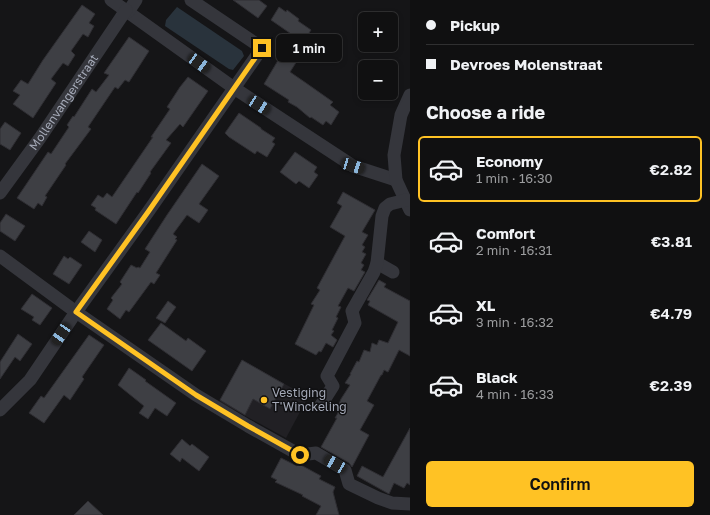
<!DOCTYPE html>
<meta charset="utf-8">
<style>
body{margin:0;font-family:"Golos Text",sans-serif;background:#1e1e1f;color:#f1f3f6;height:100vh;display:flex;flex-direction:column;font-size:15px;white-space:nowrap}
*{box-sizing:border-box;margin:0}
p{font-size:13px;color:#9c9d9f}
.icon{flex:none;width:22px;height:22px;fill:none;stroke:currentColor;stroke-width:2;stroke-linecap:round;stroke-linejoin:round}
.map{position:relative;flex:1;overflow:hidden}
.details{display:flex;flex-direction:column;background:#101011;width:300px}
.details>*{flex:none}
.hud{display:grid;align-content:center;height:88px;padding:0 16px;background:#101011}
.buttons{position:absolute;left:358px;top:12px;display:grid;gap:8px}
.buttons a{display:grid;place-items:center;width:40px;height:40px;border-radius:6px;background:#101011;box-shadow:0 2px 6px #0003,0 0 0 1px #303031;font-size:20px}
.end{position:absolute;width:18px;height:18px;margin:-9px;border:5px solid #ffc224;background:#111;box-shadow:0 0 0 2px #111}
.from{border-radius:50%}
.bubble{position:absolute;height:28px;border-radius:6px;background:#101011;box-shadow:0 2px 6px #0003,0 0 0 1px #303031;font-size:13px;font-weight:600;line-height:28px;text-align:center}
.car{position:absolute;width:12px;height:24px;margin:-12px -6px;border-radius:5px;box-shadow:0 0 3px 1px #0007;background:linear-gradient(#222 24%,#8ab4d8 0 40%,#222 0 76%,#8ab4d8 0 86%,#222 0)}
.hud b{display:flex;align-items:center;gap:14px;height:38px;font-size:15px}
.hud b+b{border-top:1px solid #303031}
.hud i{width:10px;height:10px;background:#f1f3f6}
ul{padding:0;list-style:none}
li{display:flex;align-items:center;gap:12px;height:66px;margin:0 8px 6px;padding:0 8px;border:2px solid transparent;border-radius:6px}
li div{flex:1}
li b{display:block;font-size:15px}
li em{font-style:normal;font-weight:600}
li.active{border-color:#ffc224}
li>.icon{width:36px;height:36px;stroke-width:1.5}
h2{padding:0 16px;font-size:18px;line-height:48px}
.cta{display:flex;gap:8px;margin-top:auto;padding:8px 16px}
.cta a{flex:1;height:46px;border-radius:6px;background:#ffc224;color:#111;font-size:16px;font-weight:600;line-height:46px;text-align:center}
main{display:flex;flex:1;min-height:0}
.map>svg:first-child{display:block}
.built{fill:#212024}
.water{fill:#29333c}
.building{fill:#3e3f44;stroke:#2f2e33}
.lines{fill:none;stroke-linecap:round;stroke-linejoin:round}
.minor{stroke:#35363c;stroke-width:13}
.route{stroke:#ffc224;stroke-width:5}
.poi-dot{fill:#ffc224;stroke:#101012;stroke-width:1.5}
.labels{text-anchor:middle;stroke-width:3;stroke-linejoin:round;paint-order:stroke}
.street-label{font-size:12px;fill:#a5aab8;stroke:#101012}
.poi-label{font-size:12px;fill:#a5aab8;stroke:#101012;text-anchor:start}
</style>
<main>
<div class="map">
<svg width="410" height="515" viewBox="0 0 410 515">
<rect width="100%" height="100%" fill="#151517"/>
<!-- built -->
<path class="built" d="M242,360L308,397L286,438L220,402Z"/>
<!-- water -->
<path class="water" d="M177,7L242,51L244,56L233,70L229,69L165,26L166,20Z"/>
<!-- building -->
<path class="building" d="M233,0H259L267,6L258,18Z
M82,5L95,14L89,23L94,26L88,37L83,34L71,51L75,55L68,66L63,63L51,79L56,83L33,118L13,104L20,95L13,91L21,80L28,84L43,60Z
M279,7L286,12L287,10L299,19L298,21L311,30L305,39L309,42L290,72L306,83L333,102L330,105L339,112L331,125L326,121L323,125L311,117L310,118L297,107L288,102L289,100L264,84L283,52L287,55L297,38L271,20Z
M129,37L149,51L129,82L125,80L118,89L115,87L88,127L91,129L65,164L66,165L45,196L47,197L42,206L38,203L34,209L17,198L48,152L51,154L69,127L67,125L73,116L74,117L92,89L96,92L109,75L104,73Z
M188,77L208,91L183,127L180,124L166,140L171,143L150,172L151,173L138,193L137,192L116,224L95,210L96,208L91,205L98,195L103,198L107,193L112,197L153,137H151L170,109L167,107L180,87Z
M239,113L261,128V129L275,138L272,142L275,144L267,157L257,151L255,154L229,137L225,133Z
M5,122L21,133L10,150L0,144V129Z
M295,152L317,167L314,172L318,175L309,188L299,181L296,184L280,172Z
M202,164L219,176L199,204L208,210L199,223L187,215L173,234L177,237L175,239L177,240L156,273L160,275L154,284L151,282L129,312L126,310L120,319L107,309L113,300L111,298L122,284L120,282L131,265L137,268L138,267L140,268L150,252L145,249L167,215Z
M343,192L375,210L362,232L368,235L362,245L365,247L362,252L366,254L361,263L364,265L361,270L365,272L354,291L348,288L338,306L341,307L336,317L338,318L332,330L334,331L331,335L337,340L333,347L326,343L321,352L319,351L316,355L295,344L314,305L311,304L320,290L317,288L345,236L330,227L342,206L337,203Z
M6,214L25,226L15,241L0,231V223Z
M89,231L102,240L95,252L81,242Z
M64,256L68,259L70,257L82,265L69,284L53,274Z
M379,280L386,284L384,287L410,301V356L399,350L388,372L384,370L382,375H381L367,401L374,405L360,430L369,435L352,467L349,463L321,447L337,418H335L338,413L336,411L341,399L350,385L345,383L351,374H350L357,361L359,362L364,350L370,352L372,343L377,345L379,340L388,343L398,322L368,305L370,301L367,300Z
M32,294L52,308L40,325L32,320L34,317L21,309Z
M168,301L176,307L165,323L156,318Z
M161,323L186,341L188,338L206,351L192,371L148,340Z
M18,334L32,344L20,361L15,357L0,379V362Z
M89,335L104,345L82,377L84,379L70,400L64,395L44,423L29,413L41,396L44,398Z
M242,360L284,384L270,409L253,399L245,415L220,400Z
M129,368L146,380L145,381L176,403L167,416L155,408L148,419L139,413L144,406L118,385Z
M410,428V485L407,483L404,488L394,483L389,494L357,476L362,466L383,477Z
M182,439L190,446L192,444L209,457L199,471L182,458L180,462L170,454Z
M281,458L297,466L299,464L321,476L319,479L335,487L333,492L339,515H316L321,506L302,496L303,495L275,482L277,480L271,477Z
M88,501L103,515H74Z"/>
<g class="lines">
<!-- minor -->
<g class="minor">
<path d="M111,0L234,88L353,166L396,180"/>
<path d="M128,12L136,0"/>
<path d="M410,95L401,115L394,155L396,180L410,210"/>
<path id="s1" d="M0,193L40,138L126,10"/>
<path d="M0,256L76,312L196,395L248,426L300,455L316,453L345,470L349,484L378,498L392,503L410,504"/>
<path d="M377,263L393,272"/>
<path d="M321,405L333,386L327,376L355,323L352,311L374,272L377,263L382,216L385,208L390,204L406,200"/>
<path d="M0,410L30,380L76,312L148,212L262,48L191,0"/>
</g>
</g>
<g class="lines">
<!-- route -->
<path class="route" d="M262,48L148,212L76,312L196,395L248,426L300,455"/>
</g>
<!-- markers -->
<circle class="poi-dot" cx="264" cy="400" r="4"/>
<g class="labels">
<!-- street labels -->
<g class="street-label">
<text dy="4" stroke="none"><textPath href="#s1" startOffset="111">Mollenvangerstraat</textPath></text>
</g>
<!-- poi labels -->
<g class="poi-label">
<text x="272" y="397">Vestiging<tspan x="272" dy="14">T'Winckeling</tspan></text>
</g>
</g>
</svg>
<div class="buttons">
<a>+</a>
<a>−</a>
</div>
<i class="end from" style="left:300px;top:455px"></i>
<i class="end" style="left:262px;top:48px"></i>
<div class="bubble" style="left:276px;top:34px;width:66px">1 min</div>
<i class="car" style="left:199px;top:63px;rotate:126deg"></i>
<i class="car" style="left:259px;top:105px;rotate:123deg"></i>
<i class="car" style="left:353px;top:166px;rotate:107deg"></i>
<i class="car" style="left:61px;top:334px;rotate:214deg"></i>
<i class="car" style="left:335px;top:464px;rotate:300deg"></i>
</div>
<section class="details">
<div class="hud">
<b><i class="from"></i>Pickup</b>
<b><i></i>Devroes Molenstraat</b>
</div>
<h2>Choose a ride</h2>
<ul>
<li class="active"><svg class="icon" aria-label="car" viewBox="0 0 24 24"><path d="M5 17H2v-5l4-1 3-4h7l3 4 3 1v5h-3M9 17h6M6 11h13"/><circle cx="7" cy="17" r="2"/><circle cx="17" cy="17" r="2"/></svg><div><b>Economy</b><p>1 min · 16:30</p></div><em>€2.82</em></li>
<li><svg class="icon" aria-label="car" viewBox="0 0 24 24"><path d="M5 17H2v-5l4-1 3-4h7l3 4 3 1v5h-3M9 17h6M6 11h13"/><circle cx="7" cy="17" r="2"/><circle cx="17" cy="17" r="2"/></svg><div><b>Comfort</b><p>2 min · 16:31</p></div><em>€3.81</em></li>
<li><svg class="icon" aria-label="car" viewBox="0 0 24 24"><path d="M5 17H2v-5l4-1 3-4h7l3 4 3 1v5h-3M9 17h6M6 11h13"/><circle cx="7" cy="17" r="2"/><circle cx="17" cy="17" r="2"/></svg><div><b>XL</b><p>3 min · 16:32</p></div><em>€4.79</em></li>
<li><svg class="icon" aria-label="car" viewBox="0 0 24 24"><path d="M5 17H2v-5l4-1 3-4h7l3 4 3 1v5h-3M9 17h6M6 11h13"/><circle cx="7" cy="17" r="2"/><circle cx="17" cy="17" r="2"/></svg><div><b>Black</b><p>4 min · 16:33</p></div><em>€2.39</em></li>
</ul>
<div class="cta"><a>Confirm</a></div>
</section>
</main>
